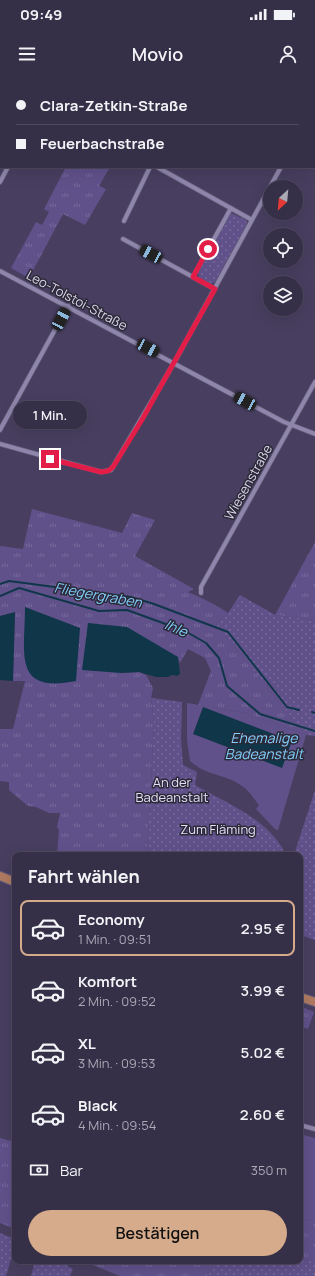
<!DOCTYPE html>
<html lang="de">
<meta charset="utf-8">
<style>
body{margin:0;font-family:Manrope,sans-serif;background:#3d374f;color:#f1f3f6;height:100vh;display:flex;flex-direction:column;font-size:15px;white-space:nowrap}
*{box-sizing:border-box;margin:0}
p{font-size:13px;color:#aaa9b4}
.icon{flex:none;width:22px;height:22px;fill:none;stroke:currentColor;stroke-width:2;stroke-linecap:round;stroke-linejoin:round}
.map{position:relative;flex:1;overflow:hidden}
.sheet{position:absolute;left:12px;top:772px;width:291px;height:412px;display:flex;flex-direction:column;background:#362f48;border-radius:8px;box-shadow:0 4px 16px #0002,0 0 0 1px #504a60}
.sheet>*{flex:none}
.hud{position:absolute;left:0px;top:0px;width:315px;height:88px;box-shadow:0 4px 16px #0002,0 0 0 1px #504a60;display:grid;align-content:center;height:88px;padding:0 16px;background:#362f48}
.needle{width:26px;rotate:206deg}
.buttons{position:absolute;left:263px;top:100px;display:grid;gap:8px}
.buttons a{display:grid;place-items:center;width:40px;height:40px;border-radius:50%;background:#362f48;box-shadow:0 4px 16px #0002,0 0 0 1px #504a60;font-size:20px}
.end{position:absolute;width:18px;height:18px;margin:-9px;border:5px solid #e11d48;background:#fff;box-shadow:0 0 0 2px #fff}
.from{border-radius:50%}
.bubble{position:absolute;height:28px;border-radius:14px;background:#362f48;box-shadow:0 4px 16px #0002,0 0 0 1px #504a60;font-size:13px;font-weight:600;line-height:28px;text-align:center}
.car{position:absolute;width:12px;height:24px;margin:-12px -6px;border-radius:5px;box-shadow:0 0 3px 1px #0007;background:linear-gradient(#222 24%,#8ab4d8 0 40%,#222 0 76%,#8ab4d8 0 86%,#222 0)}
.hud b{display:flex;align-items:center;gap:14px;height:38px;font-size:15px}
.hud b+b{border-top:1px solid #504a60}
.hud i{width:10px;height:10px;background:#f1f3f6}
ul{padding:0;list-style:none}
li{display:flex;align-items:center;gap:12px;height:56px;margin:0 8px 6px;padding:0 8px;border:2px solid transparent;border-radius:8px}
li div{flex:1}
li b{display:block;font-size:15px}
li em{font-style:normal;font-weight:600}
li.on{border-color:#d6ab8b}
li>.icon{width:36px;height:36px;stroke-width:1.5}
h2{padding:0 16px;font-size:18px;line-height:48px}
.pay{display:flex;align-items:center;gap:10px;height:44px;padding:0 16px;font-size:15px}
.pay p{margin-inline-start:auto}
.action{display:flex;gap:8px;margin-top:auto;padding:8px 16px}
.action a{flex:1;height:46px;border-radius:24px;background:#d6ab8b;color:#111;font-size:16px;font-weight:600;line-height:46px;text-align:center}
.status{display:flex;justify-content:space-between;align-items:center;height:28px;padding:0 20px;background:#362f48;direction:ltr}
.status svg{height:11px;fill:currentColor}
header{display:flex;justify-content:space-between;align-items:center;height:52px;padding:0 16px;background:#362f48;font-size:18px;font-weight:600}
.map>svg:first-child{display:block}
.grass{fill:url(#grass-tufts)}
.park{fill:url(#park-dots)}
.pitch{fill:#61518b}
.water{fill:#10364a}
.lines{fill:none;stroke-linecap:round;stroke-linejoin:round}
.stream{stroke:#10364a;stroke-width:2}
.street-casing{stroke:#625b76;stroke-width:5.5}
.secondary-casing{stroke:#625b76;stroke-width:8}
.primary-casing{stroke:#625b76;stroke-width:10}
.street{stroke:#8e86ab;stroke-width:4}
.secondary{stroke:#8e86ab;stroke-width:7}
.primary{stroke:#b07a61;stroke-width:8}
.route{stroke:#e11d48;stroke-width:5}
.labels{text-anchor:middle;stroke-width:3;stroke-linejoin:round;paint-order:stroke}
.street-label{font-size:13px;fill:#dcd8ec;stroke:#2c2938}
.park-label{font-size:13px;fill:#e4def7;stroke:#2c2938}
.water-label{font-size:14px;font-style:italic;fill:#81d0fd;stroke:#2c2938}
</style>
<div class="status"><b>09:49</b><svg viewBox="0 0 49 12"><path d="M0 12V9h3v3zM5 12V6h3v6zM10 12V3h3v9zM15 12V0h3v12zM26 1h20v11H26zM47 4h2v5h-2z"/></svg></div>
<header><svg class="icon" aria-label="menu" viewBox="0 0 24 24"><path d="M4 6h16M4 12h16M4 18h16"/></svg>Movio<svg class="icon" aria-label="person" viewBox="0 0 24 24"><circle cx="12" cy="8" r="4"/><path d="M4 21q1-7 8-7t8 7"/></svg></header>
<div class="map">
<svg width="315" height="1196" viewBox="0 0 315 1196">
<defs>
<pattern id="grass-tufts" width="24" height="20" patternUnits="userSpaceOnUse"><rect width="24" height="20" fill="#61518b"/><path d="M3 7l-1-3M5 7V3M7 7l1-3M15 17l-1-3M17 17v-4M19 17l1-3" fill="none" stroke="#77699c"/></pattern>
<pattern id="park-dots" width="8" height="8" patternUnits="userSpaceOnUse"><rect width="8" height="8" fill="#61518b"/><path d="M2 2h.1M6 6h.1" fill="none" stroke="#77699c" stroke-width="1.8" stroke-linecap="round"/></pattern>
</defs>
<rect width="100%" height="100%" fill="#483f60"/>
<!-- grass -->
<path class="grass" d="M66,87H110L99,106L106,109L85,145L63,134L29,198L11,188L36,142L42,145L49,132L44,129Z
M32,429L122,453L132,433L155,440L135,476L194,509L188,512C202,518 215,524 228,533L216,544L306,655L246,633L198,625L211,591L205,578L188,569L180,583L177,577L121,593L139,592L146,595L153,608L151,618L154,644L147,775H57L59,750L57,747L60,733H49L36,727L28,726L9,710V702L0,701V649H13L25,601H13L15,533L0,536V466L23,469Z
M315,462V540L275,535Z
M300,926L314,932L308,949L300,946Z
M0,1058L15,1062V1149L0,1143Z
M300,1138L315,1142V1182L300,1179Z
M83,1181H214L207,1196H120Z"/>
<!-- park -->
<path class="park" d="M231,133L246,140L247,144L215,202L211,204L199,197L198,192Z
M240,515L275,535L315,540V656L306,655L216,544L228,533Z
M151,618L182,622L181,659L183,685L197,692L195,705C226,723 264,737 283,769L282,775H147L154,644Z
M315,710V860L300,855V775H294Z
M0,1153L15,1159V1166L6,1196H0Z
M300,1179L315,1182V1196H207L214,1181H300Z
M35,1181H59L73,1189L70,1196H31Z"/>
<!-- pitch -->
<path class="pitch" d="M187,623L246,633L306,655L278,750L275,749L256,729L259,725C254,719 249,710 242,706C224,693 208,697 190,681L187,660Z
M300,1054L315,1058V1142L300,1138V1082L303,1072L300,1071Z"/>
<!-- water -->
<path class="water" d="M25,527L80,548L76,601C12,614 25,573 25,527Z
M15,532L13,601L0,600V536Z
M88,543L127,547L178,577L180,594L177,596L172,595L168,597H156L139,592L121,593L82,590Z
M203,627L292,661L282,688L193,654Z"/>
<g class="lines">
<!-- stream -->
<path class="stream" d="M0,504L9,501L131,517L154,524L228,552L287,627L299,630
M0,516L19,508L99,531L127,530L185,551L206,563L219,578L227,606L260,634L315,651
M312,632L315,633"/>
<!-- street casing -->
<g class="street-casing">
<path id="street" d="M265,0L267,1
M55,1L56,0
M282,1V0
M157,87L252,140
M0,102L8,87
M270,107L281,87
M124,141L150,87
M123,159L215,209
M0,191L284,342L315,354
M193,197L231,128
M0,350L68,226
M0,364L101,392L111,390L174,283L270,107
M201,513V507L315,302
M300,1045L315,1049"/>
</g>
<!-- secondary casing -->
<g class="secondary-casing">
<path id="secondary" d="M228,0L230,1
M314,42L315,43"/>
</g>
<!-- primary casing -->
<g class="primary-casing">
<path id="primary" d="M0,796L15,802
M300,917L315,922"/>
</g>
<!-- street -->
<use href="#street" class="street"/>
<!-- secondary -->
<use href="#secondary" class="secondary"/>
<!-- primary -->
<use href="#primary" class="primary"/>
</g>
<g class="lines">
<!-- route -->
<path class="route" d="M50,379L101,392L108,391L113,387L143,338L215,209L193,197L208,169"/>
</g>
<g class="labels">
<!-- street labels -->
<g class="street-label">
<text transform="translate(77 220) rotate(28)" y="5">Leo-Tolstoi-Straße</text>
<text transform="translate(248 402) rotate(-61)" y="5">Wiesenstraße</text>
</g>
<!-- park labels -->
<g class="park-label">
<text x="172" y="707">An der<tspan x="172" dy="15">Badeanstalt</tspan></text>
<text x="218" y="754">Zum Fläming</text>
</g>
<!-- water labels -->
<g class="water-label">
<text transform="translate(98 515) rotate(10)" y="5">Fliegergraben</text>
<text transform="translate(176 548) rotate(22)" y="5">Ihle</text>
<text x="264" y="663">Ehemalige<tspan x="264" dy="16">Badeanstalt</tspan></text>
</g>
</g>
</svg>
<div class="buttons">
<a><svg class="needle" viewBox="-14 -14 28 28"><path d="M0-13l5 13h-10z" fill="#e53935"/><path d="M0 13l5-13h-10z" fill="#aaa9b4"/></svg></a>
<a><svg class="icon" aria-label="locate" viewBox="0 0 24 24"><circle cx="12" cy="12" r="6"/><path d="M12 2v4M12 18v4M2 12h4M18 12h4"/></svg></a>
<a><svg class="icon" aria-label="layers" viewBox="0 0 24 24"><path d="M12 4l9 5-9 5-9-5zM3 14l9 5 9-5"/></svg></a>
</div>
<i class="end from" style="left:208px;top:169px"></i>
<i class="end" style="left:50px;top:379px"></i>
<div class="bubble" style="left:13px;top:321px;width:74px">1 Min.</div>
<i class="car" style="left:151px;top:174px;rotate:298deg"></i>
<i class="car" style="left:61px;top:239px;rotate:28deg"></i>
<i class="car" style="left:148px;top:268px;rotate:118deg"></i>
<i class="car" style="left:245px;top:321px;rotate:299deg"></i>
<div class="hud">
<b><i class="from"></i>Clara-Zetkin-Straße</b>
<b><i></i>Feuerbachstraße</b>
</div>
<section class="sheet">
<h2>Fahrt wählen</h2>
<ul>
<li class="on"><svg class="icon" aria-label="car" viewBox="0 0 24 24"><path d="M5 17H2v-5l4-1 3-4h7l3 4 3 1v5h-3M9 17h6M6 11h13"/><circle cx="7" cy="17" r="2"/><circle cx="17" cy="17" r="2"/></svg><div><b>Economy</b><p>1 Min. · 09:51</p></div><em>2.95 €</em></li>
<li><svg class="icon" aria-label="car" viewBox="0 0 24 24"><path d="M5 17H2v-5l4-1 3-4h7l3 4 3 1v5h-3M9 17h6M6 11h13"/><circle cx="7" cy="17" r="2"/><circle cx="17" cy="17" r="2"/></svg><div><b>Komfort</b><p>2 Min. · 09:52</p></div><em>3.99 €</em></li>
<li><svg class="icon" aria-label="car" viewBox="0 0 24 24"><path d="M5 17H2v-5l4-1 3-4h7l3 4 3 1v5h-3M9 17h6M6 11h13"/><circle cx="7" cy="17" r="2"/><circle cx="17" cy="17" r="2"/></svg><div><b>XL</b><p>3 Min. · 09:53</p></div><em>5.02 €</em></li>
<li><svg class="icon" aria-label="car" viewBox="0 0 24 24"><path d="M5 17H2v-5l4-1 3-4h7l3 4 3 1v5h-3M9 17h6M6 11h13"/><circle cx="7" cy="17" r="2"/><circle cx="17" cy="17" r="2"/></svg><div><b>Black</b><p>4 Min. · 09:54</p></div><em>2.60 €</em></li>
</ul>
<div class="pay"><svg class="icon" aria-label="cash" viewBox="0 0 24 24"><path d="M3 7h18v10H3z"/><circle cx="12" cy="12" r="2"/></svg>Bar<p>350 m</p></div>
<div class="action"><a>Bestätigen</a></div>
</section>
</div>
